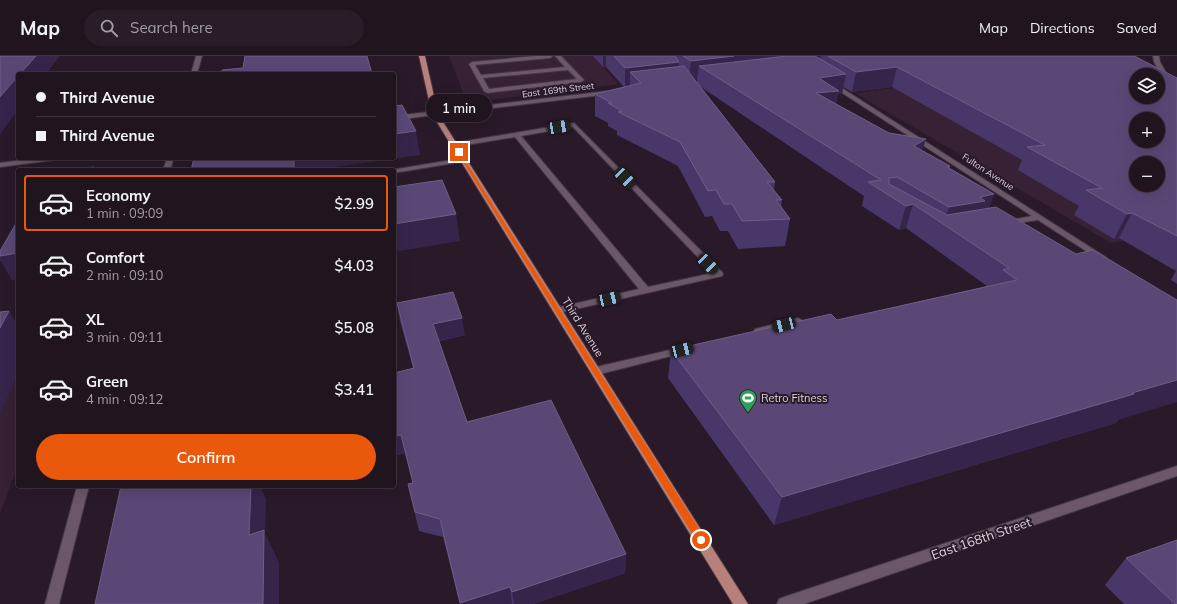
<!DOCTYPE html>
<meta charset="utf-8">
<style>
body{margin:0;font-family:Mulish,sans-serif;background:#281d28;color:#f1f3f6;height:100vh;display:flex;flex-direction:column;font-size:15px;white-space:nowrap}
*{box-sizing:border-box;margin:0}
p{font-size:13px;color:#a29ea4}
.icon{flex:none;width:22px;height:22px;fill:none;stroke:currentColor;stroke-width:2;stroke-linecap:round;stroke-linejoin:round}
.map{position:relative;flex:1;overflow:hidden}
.panel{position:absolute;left:16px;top:112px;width:380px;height:320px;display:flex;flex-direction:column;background:#20141f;border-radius:4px;box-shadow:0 4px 16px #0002,0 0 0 1px #3d333d}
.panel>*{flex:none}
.banner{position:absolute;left:16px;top:16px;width:380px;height:88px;border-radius:4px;box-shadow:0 4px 16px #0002,0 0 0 1px #3d333d;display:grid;align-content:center;height:88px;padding:0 20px;background:#20141f}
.fabs{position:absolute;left:1129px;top:12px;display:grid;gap:8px}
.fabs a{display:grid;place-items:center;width:36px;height:36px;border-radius:50%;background:#20141f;box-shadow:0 4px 16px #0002,0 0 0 1px #3d333d;font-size:20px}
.end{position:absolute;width:18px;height:18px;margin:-9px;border:5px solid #ea580c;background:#fff;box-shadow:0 0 0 2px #fff}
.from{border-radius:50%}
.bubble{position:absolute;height:28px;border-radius:14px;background:#20141f;box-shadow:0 4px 16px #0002,0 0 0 1px #3d333d;font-size:13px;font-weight:600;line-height:28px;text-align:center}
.car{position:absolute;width:12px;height:24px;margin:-12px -6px;border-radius:5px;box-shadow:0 0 3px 1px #0007;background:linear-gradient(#222 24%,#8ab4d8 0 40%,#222 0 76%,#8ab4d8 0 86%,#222 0)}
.banner b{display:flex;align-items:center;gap:14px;height:38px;font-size:15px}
.banner b+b{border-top:1px solid #3d333d}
.banner i{width:10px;height:10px;background:#f1f3f6}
ul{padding:7px 0 0;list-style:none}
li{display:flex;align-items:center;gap:12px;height:56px;margin:0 8px 6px;padding:0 12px;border:2px solid transparent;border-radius:4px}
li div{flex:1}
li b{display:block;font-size:15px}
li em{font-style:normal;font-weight:600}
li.active{border-color:#ea580c}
li>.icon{width:36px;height:36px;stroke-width:1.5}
.action{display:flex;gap:8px;margin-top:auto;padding:8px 20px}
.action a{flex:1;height:46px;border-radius:24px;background:#ea580c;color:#fff;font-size:16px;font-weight:600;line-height:46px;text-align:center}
header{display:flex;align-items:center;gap:24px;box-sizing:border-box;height:56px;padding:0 20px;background:#20141f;border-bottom:1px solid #3d333d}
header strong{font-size:19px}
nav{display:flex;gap:22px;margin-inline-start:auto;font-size:14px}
.search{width:280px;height:36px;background:#281d28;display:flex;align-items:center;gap:10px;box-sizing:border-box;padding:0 14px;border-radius:22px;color:#a29ea4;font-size:15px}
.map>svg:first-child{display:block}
.built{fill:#372135;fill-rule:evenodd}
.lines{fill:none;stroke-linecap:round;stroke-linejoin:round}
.minor-casing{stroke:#433642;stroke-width:2}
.major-casing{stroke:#433642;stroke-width:2}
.minor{fill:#6b5768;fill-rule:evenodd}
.major{fill:#b7807b;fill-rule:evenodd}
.wall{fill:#4a376a;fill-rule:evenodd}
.shaded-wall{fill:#37244b}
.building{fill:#5a4776;stroke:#6e5d86;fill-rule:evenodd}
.route{fill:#ea580c}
.labels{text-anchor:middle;stroke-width:4;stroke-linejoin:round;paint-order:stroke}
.far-street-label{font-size:9px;fill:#ddd2dc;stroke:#2a1a29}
.street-label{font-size:11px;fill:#ddd2dc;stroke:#2a1a29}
.poi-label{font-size:11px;fill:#ddd2dc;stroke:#2a1a29;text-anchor:start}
.near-street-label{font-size:13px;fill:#ddd2dc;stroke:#2a1a29}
</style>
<header>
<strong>Map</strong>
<div class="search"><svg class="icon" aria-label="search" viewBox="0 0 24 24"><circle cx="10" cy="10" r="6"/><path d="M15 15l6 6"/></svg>Search here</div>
<nav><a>Map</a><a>Directions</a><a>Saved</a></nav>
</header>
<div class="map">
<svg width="1177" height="548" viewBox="0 0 1177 548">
<rect width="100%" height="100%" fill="#2a1a29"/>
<!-- built -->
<path class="built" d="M449,0H609L599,6L618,28L467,47Z
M960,0L1136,41H1158L1177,177L1111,187L855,37L937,26ZM1136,63H1158V85H1136ZM1136,107H1158V129H1136Z
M18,265V409L0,457V268Z"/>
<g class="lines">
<!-- minor casing -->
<g class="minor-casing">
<path id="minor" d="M196,0H202L197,18H191Z
M535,0H553L550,2L475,9L481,19L565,11L555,0H561L584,24L581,26L487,37L484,35L469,8L472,6ZM568,14L577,23L489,33L483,22Z
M1153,0H1159L1160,6L1168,20L1167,21L1162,20L1154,6Z
M830,27H834L1107,202L1103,205L1100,204L1038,164L1005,169V165L1032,160L830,29Z
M608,35L611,37L610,38L394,64V60Z
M574,67L722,216L723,218L722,220L558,257L555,256L553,254L555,252L639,233L515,81L454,91L451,89L454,87ZM573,71L713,217L648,231L521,80Z
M38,102H57L54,104L0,111V107Z
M167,102H173L171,114H163Z
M464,102L466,103V105L394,117V114H391Z
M798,262L803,265L801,267L759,278L754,275L755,273Z
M683,291L688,294L687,296L596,319L592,318L591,315L592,312L596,311Z
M1177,410V420L804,548H777L779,543L784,541Z
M77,430H89L59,548H45Z"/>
</g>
<!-- major casing -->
<g class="major-casing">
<path id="major" d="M419,0H425L438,58L748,548H733L432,58Z"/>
</g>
<!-- minor -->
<use href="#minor" class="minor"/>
<!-- major -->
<use href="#major" class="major"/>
</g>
<!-- wall -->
<path class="wall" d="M593,0H1135L1177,22V228L1171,224L1176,215L1119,182L1114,183L1074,159L1079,150L1018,114L1022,104L892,31L852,36L843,31L842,38H838L836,48L950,110V112L994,138L989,152L1118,364L1116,367L774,469L668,322L671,294L837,264L987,230L906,172L899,174L862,150L864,140L701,31L775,126L774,134L782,144L781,150L790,163L785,190L738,193L728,175H720L712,160L705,161L678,110L617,79V75L608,70V67L595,60V38L624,31L606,11H603ZM694,23H697V27Z
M397,247L465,279L439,285L467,366L626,498L625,517L533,548H460L443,481L419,475L408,428L413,427L405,397L394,400V317L413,312L400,265Z
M1126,502L1177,548H1124L1105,529Z"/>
<!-- shaded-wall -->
<path class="shaded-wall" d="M36,0H60L46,18H20Z
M603,0H606V11H603Z
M719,0H802L699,10L697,23L689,24L691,5Z
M812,0H821L820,8Z
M679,6L678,25L630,16V31H625V12Z
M897,11L892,31L852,36L856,16Z
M846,18L842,38H838L835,55L812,57L819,22Z
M18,20V54L0,78V41Z
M416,75L420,99L314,114H294V102H394V78Z
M926,83L919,105L914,90Z
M216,112V114H199Z
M994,138L985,162L943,168L949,151L980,141Z
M913,148L906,172L899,174L906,150Z
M1132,157L1119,182L1114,183L1127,158Z
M456,158L460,185L394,196V168Z
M18,197V223L12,224L0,204V200Z
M9,255L18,270V305L16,308L18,311V316L0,358V272Z
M462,262L465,279L436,285L433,268Z
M1177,324V346L1118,364L1116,367L774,469L782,441Z
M401,379L405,397L394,400V380Z
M251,430H260L266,443L265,477L279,507V548H263L249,479Z
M626,498L625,517L533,548H514L512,536Z
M510,531L512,548H460V547Z"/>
<!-- building -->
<path class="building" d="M0,0H36L20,18H18V20L0,41Z
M245,0H367L372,18H222V14L243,12Z
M614,0H675L679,6L625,12Z
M683,0H734L691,5Z
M787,0H815L846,18L819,22L839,35L816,37L889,77L926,83L914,90L950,110L947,111L994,138L980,141L985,145L949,151L897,121L889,122V128L947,159L996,151L1076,198L1093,194L1177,244V324L1132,337L1134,338L782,441L671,294L831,258L837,264L1017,224L1003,214L1009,212L913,148L906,150L868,126L881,124L699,10Z
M828,0H1134L1177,22V180L1132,157L1127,158L1086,134L1102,132L1027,91L1045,89L897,11L856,16ZM1136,19H1158V41H1136ZM1136,63H1158V85H1136ZM1136,107H1158V129H1136Z
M684,10L775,126H767L782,144H776L790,163L742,165L732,148H724L716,134L708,135L680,86L618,56L622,55L608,47H612L595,38L641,27L630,16Z
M402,49L416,75L394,78V50Z
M194,102H294V114H215L216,112L199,114H191Z
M94,111L92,114H66Z
M442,124L456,158L394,168V131Z
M18,164V197L0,200V195Z
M453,236L462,262L433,268L467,366L551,344L626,498L512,536L510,531L460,547L440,463L415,456L408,428L413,427L401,379L394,380V317L414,312L397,247Z
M9,255L0,272V256Z
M121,430H251L249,479L264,474L263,548H95Z
M1177,484V548H1175L1126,502Z"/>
<!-- route -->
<path class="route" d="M459,95L705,482L706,484L705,487H698L457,96Z"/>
<!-- icons -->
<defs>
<g id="stadium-pin" transform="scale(0.9)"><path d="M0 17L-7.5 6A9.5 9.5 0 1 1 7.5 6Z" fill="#2e9e5b" stroke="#2a1a29"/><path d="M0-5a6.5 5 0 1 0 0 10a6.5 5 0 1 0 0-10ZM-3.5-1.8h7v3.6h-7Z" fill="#fff"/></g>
</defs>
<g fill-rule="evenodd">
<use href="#stadium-pin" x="748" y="342"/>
</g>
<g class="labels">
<!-- far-street labels -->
<g class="far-street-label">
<text transform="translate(558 34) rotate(-7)" y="3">East 169th Street</text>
<text transform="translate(988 116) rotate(33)" y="3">Fulton Avenue</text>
</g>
<!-- street labels -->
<g class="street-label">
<text transform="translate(583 271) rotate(58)" y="4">Third Avenue</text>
</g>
<!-- poi labels -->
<g class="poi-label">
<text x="761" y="346">Retro Fitness</text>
</g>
<!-- near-street labels -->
<g class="near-street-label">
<text transform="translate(981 482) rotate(-19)" y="5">East 168th Street</text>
</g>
</g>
</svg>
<div class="fabs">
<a><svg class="icon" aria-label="layers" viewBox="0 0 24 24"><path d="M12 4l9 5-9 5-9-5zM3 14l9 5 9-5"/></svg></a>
<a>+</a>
<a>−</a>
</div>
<i class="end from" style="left:701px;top:484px"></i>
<i class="end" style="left:459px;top:96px"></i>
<div class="bubble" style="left:426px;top:38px;width:66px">1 min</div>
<i class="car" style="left:559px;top:71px;rotate:81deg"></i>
<i class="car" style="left:625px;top:122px;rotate:136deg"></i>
<i class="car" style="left:708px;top:208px;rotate:136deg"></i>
<i class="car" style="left:609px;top:243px;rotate:77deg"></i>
<i class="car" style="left:784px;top:269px;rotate:256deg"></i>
<i class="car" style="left:682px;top:294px;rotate:76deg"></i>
<div class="banner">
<b><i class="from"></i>Third Avenue</b>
<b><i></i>Third Avenue</b>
</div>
<section class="panel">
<ul>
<li class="active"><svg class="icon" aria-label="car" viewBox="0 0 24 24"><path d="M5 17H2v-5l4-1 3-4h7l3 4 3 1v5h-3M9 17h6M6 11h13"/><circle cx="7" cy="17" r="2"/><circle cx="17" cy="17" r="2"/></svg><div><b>Economy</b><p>1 min · 09:09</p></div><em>$2.99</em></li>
<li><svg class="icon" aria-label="car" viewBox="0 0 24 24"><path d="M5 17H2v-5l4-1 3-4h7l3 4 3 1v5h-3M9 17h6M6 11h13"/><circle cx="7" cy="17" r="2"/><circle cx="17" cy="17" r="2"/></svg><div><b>Comfort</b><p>2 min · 09:10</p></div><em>$4.03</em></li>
<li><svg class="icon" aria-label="car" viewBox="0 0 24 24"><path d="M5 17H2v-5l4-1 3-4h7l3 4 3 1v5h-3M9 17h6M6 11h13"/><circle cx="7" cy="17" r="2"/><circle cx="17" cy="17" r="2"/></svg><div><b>XL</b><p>3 min · 09:11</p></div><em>$5.08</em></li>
<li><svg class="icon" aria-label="car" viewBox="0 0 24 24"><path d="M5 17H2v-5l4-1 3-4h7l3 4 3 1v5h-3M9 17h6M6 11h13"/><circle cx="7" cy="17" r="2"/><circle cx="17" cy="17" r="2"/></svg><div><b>Green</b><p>4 min · 09:12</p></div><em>$3.41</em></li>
</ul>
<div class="action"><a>Confirm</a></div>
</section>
</div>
